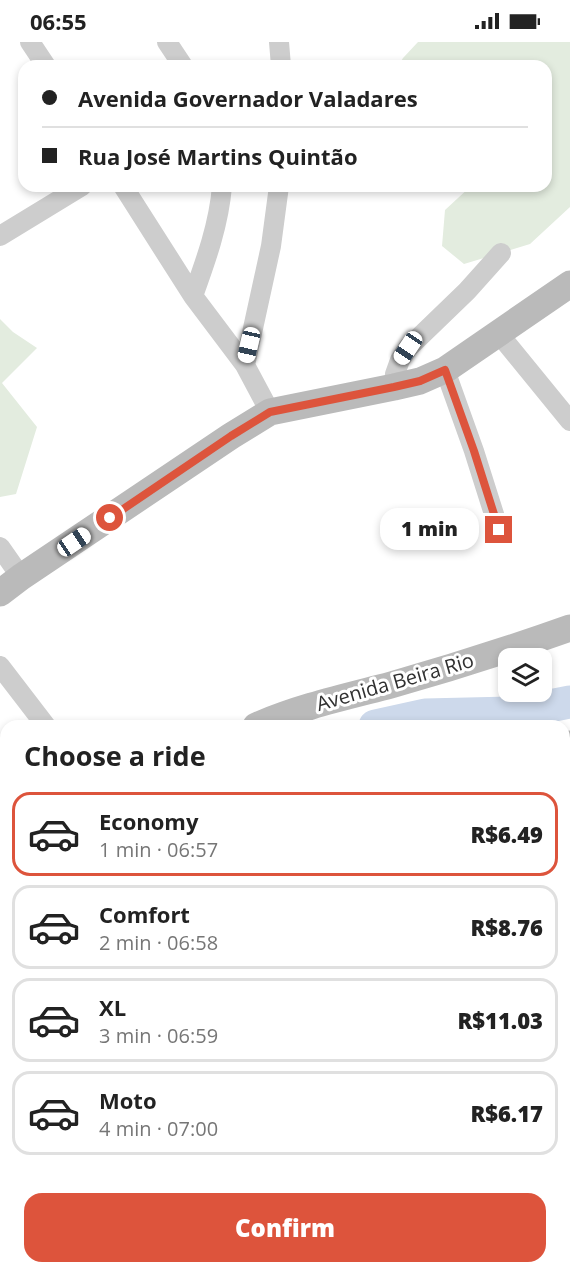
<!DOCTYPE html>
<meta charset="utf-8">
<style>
body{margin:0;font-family:"Open Sans",sans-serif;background:#f6f6f6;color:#222;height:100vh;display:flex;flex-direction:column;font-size:22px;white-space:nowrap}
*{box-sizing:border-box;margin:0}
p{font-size:20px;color:#767676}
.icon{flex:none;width:33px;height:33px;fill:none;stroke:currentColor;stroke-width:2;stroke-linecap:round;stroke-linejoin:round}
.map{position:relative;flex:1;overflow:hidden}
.drawer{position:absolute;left:0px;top:678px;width:570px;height:554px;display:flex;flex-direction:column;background:#fff;border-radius:18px 18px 0 0;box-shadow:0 3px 9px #0003}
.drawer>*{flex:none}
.banner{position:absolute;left:18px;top:18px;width:534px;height:132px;border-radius:18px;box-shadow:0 3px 9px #0003;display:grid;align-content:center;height:132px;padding:0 24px;background:#fff}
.controls{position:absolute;left:498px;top:606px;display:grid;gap:12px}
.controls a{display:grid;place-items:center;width:54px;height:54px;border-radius:12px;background:#fff;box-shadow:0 3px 9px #0003;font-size:30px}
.end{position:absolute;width:27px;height:27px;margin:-14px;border:8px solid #dd543c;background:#fff;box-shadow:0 0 0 3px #fff}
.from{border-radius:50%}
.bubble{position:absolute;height:42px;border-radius:18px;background:#fff;box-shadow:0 3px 9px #0003;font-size:20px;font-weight:800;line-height:42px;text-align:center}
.car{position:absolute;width:18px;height:36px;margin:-18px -9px;border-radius:8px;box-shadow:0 0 4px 2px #0007;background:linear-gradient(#fff 24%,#345 0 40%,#fff 0 76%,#345 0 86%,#fff 0)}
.banner b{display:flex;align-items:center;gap:21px;height:57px;font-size:22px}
.banner b+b{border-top:2px solid #e0e0e0}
.banner i{width:15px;height:15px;background:#222}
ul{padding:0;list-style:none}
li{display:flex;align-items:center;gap:18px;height:84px;margin:0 12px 9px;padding:0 12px;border:3px solid #e0e0e0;border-radius:18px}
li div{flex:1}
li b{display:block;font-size:22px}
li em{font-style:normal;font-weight:800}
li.selected{border-color:#dd543c}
li>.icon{width:54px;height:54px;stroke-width:1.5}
h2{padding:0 24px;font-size:27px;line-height:72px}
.button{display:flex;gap:12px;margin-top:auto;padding:12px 24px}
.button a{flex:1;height:69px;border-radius:18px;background:#dd543c;color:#fff;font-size:24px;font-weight:800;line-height:69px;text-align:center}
.status{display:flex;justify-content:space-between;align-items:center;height:42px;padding:0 30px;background:#fff;direction:ltr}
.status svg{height:16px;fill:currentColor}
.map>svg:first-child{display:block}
.green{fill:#e3ecdf}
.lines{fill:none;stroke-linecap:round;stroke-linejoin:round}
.river{stroke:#cdd9eb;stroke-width:33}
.street{stroke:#cdcdcd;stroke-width:20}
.secondary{stroke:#bababa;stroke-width:27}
.route{stroke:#dd543c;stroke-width:8}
.labels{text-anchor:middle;stroke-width:6;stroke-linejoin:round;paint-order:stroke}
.street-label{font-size:20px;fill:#303030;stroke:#fff}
</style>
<div class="status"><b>06:55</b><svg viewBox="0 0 49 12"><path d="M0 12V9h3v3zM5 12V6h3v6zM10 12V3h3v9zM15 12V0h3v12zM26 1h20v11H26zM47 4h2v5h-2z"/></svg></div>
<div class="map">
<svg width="570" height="1231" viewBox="0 0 570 1231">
<rect width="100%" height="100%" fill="#fff"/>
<!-- green -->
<path class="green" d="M418,0H570V165L530,202L464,222L442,204L445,168L471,144H546V24H398L403,16Z
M0,277L13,290L37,306L2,341L37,385L16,452L0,455Z"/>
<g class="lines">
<!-- river -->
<path class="river" d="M375,684L425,673L514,671L570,660
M0,933L6,929"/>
<!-- street -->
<path class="street" d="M30,0L46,24
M167,0L183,24
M279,0L281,24
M123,144L193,254L245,323
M0,194L82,144
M193,254C206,218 219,182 222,144
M499,292L570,379
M445,328L474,409L499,488
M394,345L395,332L400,318L408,306L467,249L501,211
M270,370L245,323L271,204L279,144
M0,505L21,535
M0,624L46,684
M0,1148L6,1150
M223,1226L239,1231
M196,1231L198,1226
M394,1231L396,1226"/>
<!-- secondary -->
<path class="secondary" d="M0,551L21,535L231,394L270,370L394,345L420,339L445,328L570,242
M256,684C299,665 345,655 391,643C451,626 511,607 570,586
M564,704L570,702
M0,866L6,860
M564,988L570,987
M0,990L6,983"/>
</g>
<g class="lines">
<!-- route -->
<path class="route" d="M110,476L231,394L270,370L394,345L420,339L445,328L474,409L499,488"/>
</g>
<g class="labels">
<!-- street labels -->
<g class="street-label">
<text transform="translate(395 640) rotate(-16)" y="7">Avenida Beira Rio</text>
</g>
</g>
</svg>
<div class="controls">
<a><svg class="icon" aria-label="layers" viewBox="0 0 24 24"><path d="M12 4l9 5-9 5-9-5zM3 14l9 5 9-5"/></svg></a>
</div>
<i class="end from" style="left:110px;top:476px"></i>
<i class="end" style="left:499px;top:488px"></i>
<div class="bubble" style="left:380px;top:466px;width:99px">1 min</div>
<i class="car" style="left:249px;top:303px;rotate:193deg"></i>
<i class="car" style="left:408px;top:306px;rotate:214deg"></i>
<i class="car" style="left:74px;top:500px;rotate:56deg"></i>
<div class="banner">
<b><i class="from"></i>Avenida Governador Valadares</b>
<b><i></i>Rua José Martins Quintão</b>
</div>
<section class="drawer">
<h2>Choose a ride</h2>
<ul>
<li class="selected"><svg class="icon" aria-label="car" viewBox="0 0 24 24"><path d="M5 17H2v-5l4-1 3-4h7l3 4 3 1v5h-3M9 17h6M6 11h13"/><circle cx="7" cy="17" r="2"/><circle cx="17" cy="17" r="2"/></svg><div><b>Economy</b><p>1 min · 06:57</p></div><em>R$6.49</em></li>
<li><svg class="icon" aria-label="car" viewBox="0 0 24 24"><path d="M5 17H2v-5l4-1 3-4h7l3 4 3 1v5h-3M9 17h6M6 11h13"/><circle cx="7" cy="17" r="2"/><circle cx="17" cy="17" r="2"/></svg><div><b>Comfort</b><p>2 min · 06:58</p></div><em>R$8.76</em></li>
<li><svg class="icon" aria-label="car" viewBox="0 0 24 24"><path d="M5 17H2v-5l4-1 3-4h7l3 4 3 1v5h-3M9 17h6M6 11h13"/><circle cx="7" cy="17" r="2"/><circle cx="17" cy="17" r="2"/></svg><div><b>XL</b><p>3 min · 06:59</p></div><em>R$11.03</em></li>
<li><svg class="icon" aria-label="car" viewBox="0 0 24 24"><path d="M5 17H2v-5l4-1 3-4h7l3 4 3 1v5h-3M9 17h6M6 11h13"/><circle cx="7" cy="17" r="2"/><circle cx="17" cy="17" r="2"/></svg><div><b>Moto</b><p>4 min · 07:00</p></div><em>R$6.17</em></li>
</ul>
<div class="button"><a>Confirm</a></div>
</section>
</div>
